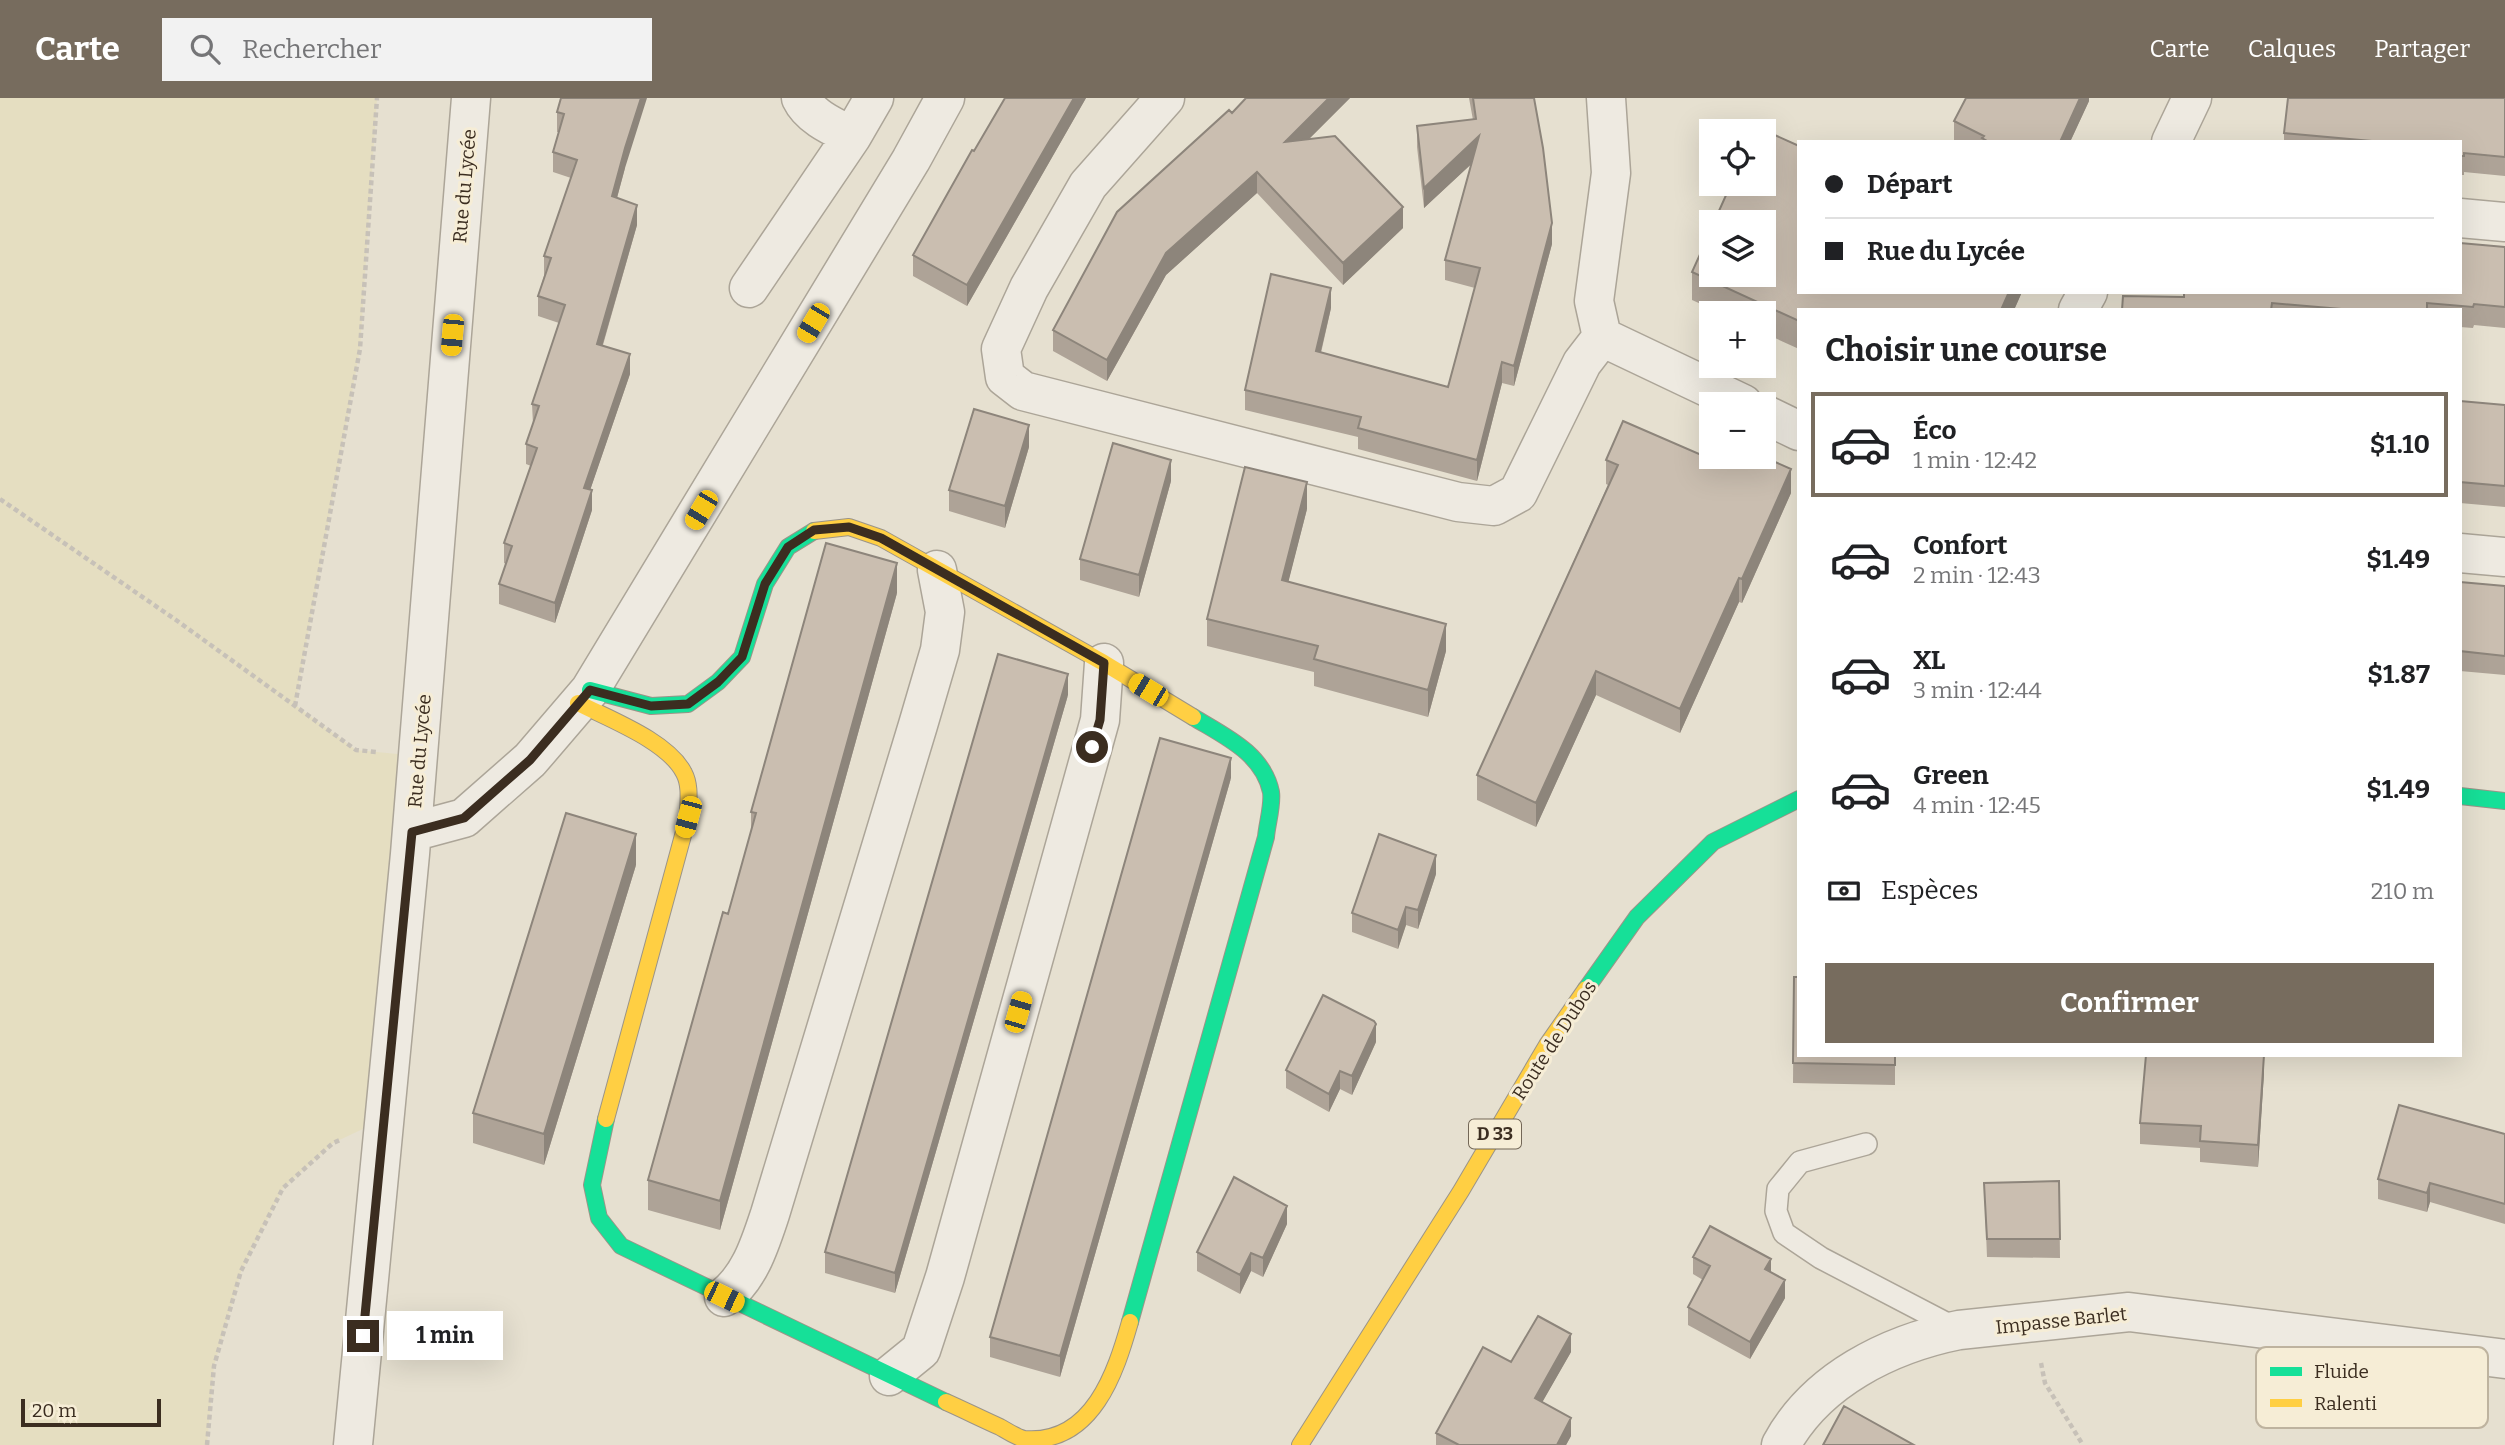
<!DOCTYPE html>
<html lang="fr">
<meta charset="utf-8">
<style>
body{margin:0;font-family:Bitter,serif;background:#f2f2f2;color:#202124;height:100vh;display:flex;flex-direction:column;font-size:26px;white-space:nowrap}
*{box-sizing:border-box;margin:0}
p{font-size:23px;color:#757577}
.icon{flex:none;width:38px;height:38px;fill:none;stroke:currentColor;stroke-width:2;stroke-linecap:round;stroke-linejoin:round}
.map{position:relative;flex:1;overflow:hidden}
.details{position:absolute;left:1797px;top:210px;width:665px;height:749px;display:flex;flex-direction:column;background:#fff;border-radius:0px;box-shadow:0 7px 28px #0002}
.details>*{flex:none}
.banner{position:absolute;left:1797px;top:42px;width:665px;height:154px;border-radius:0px;box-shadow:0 7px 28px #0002;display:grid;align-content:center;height:154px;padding:0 28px;background:#fff}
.buttons{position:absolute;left:1699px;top:21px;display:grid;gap:14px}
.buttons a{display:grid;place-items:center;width:77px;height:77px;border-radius:0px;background:#fff;box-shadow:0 7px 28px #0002;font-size:35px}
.scale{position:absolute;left:21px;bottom:18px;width:140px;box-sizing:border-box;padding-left:7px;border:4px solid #3b2d20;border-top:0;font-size:19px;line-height:24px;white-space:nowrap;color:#3b2d20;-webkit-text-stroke:5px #f6edd6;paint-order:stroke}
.end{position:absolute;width:32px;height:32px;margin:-16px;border:9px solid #3b2d20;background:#fff;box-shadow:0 0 0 4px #fff}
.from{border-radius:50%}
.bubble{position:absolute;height:49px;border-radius:0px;background:#fff;box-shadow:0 7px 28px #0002;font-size:23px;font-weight:700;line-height:49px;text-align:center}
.car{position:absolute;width:21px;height:42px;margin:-21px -10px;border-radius:9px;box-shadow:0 0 5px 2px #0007;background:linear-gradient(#f5c518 24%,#345 0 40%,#f5c518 0 76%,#345 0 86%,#f5c518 0)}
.banner b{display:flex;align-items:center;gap:24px;height:66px;font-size:26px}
.banner b+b{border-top:2px solid #e0e0e0}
.banner i{width:18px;height:18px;background:#202124}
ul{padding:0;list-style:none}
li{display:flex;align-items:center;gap:21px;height:105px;margin:0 14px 10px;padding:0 14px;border:4px solid transparent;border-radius:0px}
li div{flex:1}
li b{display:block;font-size:26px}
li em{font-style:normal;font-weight:700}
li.active{border-color:#776c5e}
li>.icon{width:63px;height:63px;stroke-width:1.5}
h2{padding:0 28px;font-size:32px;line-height:84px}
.pay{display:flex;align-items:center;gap:18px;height:77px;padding:0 28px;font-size:26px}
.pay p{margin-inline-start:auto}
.button{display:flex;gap:14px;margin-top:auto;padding:14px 28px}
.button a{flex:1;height:80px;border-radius:0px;background:#776c5e;color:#fff;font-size:28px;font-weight:700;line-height:80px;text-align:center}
header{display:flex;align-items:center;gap:42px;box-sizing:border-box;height:98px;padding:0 35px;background:#776c5e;color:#fff}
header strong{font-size:33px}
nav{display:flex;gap:38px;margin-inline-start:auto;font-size:24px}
.search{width:490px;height:63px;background:#f2f2f2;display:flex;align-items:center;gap:18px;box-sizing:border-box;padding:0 24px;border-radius:0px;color:#757577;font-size:26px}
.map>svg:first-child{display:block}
.farmland{fill:#e5dec1}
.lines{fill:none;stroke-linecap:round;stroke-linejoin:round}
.lane-casing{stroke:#aca598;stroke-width:24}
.street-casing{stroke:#aca598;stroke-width:41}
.fast-casing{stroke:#9b9488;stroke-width:18}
.slow-casing{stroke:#9b9488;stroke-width:18}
.path{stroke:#c7c1b8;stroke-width:4.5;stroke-dasharray:5 3.5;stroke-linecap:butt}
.lane{stroke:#eeeae1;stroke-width:21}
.street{stroke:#eeeae1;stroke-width:38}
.fast{stroke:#16e098;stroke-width:16}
.slow{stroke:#ffcf43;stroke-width:16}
.wall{fill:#aea397}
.shaded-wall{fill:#8d857b}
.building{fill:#cabeb0;stroke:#8d857b;stroke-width:2}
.route{stroke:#3b2d20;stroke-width:9}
.labels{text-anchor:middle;stroke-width:6;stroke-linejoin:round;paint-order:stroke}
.shield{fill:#f6edd6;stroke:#736757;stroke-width:2}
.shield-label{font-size:18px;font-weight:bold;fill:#3b2d20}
.street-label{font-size:19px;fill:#3b2d20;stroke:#f6edd6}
.key{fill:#f6edd6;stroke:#beb39f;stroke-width:2}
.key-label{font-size:19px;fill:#3b2d20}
</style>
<header>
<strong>Carte</strong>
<div class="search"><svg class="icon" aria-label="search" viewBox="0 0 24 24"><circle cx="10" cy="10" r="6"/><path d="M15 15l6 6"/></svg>Rechercher</div>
<nav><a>Carte</a><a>Calques</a><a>Partager</a></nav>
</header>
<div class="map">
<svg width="2505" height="1347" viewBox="0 0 2505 1347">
<rect width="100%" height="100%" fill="#e6e0d0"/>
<!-- farmland -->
<path class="farmland" d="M0,0H377L360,251L295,607L356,652L418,658L384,1021L333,1045L283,1090L241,1174L214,1268L207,1347H0Z"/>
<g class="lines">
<!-- lane casing -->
<g class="lane-casing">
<path id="lane" d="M1866,1046L1800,1064L1778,1091L1776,1113L1784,1135L1821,1160L1957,1231"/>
</g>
<!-- street casing -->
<g class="street-casing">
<path id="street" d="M801,0C810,19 834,29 852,38
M1165,0L1088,87L1029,190L1001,251L1005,279L1023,293L1458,404L1494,408L1518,395L1582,265L1602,239L1594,203L1611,75L1606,0
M2171,44L2192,0
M2460,120L2505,124
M749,190L852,38L874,0
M2078,212L2088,194
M1602,239L1743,306
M1764,316L1799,333
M2460,455L2505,459
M412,734L464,720L530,662L590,592L911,62L945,0
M724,1199C750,1179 760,1146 770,1116L918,627L940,552L945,514L937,472
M889,1278L921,1252L945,1179L1100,622L1104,565
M353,1347L410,756L471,0
M1781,1347C1816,1282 1889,1246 1959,1232L2129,1214L2505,1261"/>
</g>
<!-- fast casing -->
<g class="fast-casing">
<path id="fast" d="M590,592L651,608L688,606L718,584L742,559L765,486L788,449L814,433
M2460,698L2505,703
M1586,891L1637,819L1713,744L1799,701
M606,1021L592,1087L599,1120L621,1148L946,1304
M1130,1224L1266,739C1267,726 1273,707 1271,694C1263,655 1224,638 1193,619"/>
</g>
<!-- slow casing -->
<g class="slow-casing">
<path id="slow" d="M814,433L849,429L881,440L1104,565L1193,619
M578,605C609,621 668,643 684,675C691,688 688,705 688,719L606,1021
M946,1304C964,1312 982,1321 1000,1329C1007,1333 1016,1339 1024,1341C1093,1347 1116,1273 1130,1224
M1300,1347L1461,1093L1547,947L1586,891"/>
</g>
<!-- path -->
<path class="path" d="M0,401L176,522L356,652L376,654
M295,608L360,251L377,0
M2041,1265L2045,1285L2083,1347
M207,1347L214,1268L241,1173L283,1090L333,1045L340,1042"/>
<!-- lane -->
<use href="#lane" class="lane"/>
<!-- street -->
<use href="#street" class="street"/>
<!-- fast -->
<use href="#fast" class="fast"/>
<!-- slow -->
<use href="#slow" class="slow"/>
</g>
<!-- wall -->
<path class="wall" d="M561,0L625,70L617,100L637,127L603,247L630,276L590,392L592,412L555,525L499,506V486L506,466L504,465V445L531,368L526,366V346L533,326L532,306L559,225L538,218V198L544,178V158L571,80L553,74V54L559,34H557V14Z
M1005,0H1086L967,208L913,178V157L974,53Z
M1246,0H1350L1309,41L1403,130L1343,187L1257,95L1166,177L1107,283L1053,253V232L1232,15Z
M1469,0H1534L1552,146L1514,288L1502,285L1477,383L1358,351V339L1245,312V292L1331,210L1321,255L1448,289L1475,190L1445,182V162L1471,66L1424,110L1417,49V28L1473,22Z
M2089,0V3L2070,44H1954V23Z
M2505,0V78L2464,74V77H2460V44H2284V35Z
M2505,149V230L2474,227L2473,230L2460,229V212H2122L2184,199Z
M1692,174L1799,194H2022L2014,212H1799V251L1764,235V215H1721L1692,202Z
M2460,303L2505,307V409L2460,405Z
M1029,349L1005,430L949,413V392Z
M1606,362L1722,366L1791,395L1742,505L1739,504L1680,635L1596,597L1536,729L1477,702V677L1608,387L1606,386Z
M1171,383L1139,499L1080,482V461Z
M1307,411L1288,484L1446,553L1428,619L1314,588V574L1207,548V521Z
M2460,484L2505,488V586V577L2460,573Z
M897,495L720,1132L648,1112V1082L728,816L751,734V714Z
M1068,597L895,1195L825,1175V1154Z
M1231,680L1060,1279L990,1259V1239Z
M636,767L544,1067L473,1045V1015Z
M1436,776L1418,831L1406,827L1398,851L1352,834V815Z
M1794,879L1799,957H2059V959L1895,958V987L1793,985Z
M1376,944L1352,997L1340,991L1329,1014L1286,990V972Z
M2264,975L2258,1069L2200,1064V1050L2140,1046V1025Z
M2505,1036V1126L2430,1104L2427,1114L2378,1101V1081Z
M2059,1083L2060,1160L1987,1159L1984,1085Z
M1287,1126L1263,1179L1251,1173L1240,1196L1197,1173V1154Z
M1693,1159L1771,1174L1785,1200L1750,1261L1688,1227V1209L1703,1182L1693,1176Z
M1571,1254L1542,1304L1571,1338L1566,1347H1436V1335L1511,1264Z"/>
<!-- shaded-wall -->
<path class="shaded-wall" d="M641,0H647L625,70L612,118V98L625,50Z
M1074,0H1086L967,208V187Z
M1329,0H1350L1285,65V44Z
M2080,0H2089V3L2070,44H2060Z
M1479,38V59L1424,110V90Z
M1257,74V95L1166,177L1107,283V262L1166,155Z
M637,107V127L597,266V246Z
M1403,109V130L1343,187V165Z
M1552,125V146L1514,288V268Z
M1331,190V210L1316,274V253Z
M2009,194H2022L2014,212H2001Z
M630,256V276L584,410V390Z
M1502,264V285L1477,383V362Z
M1029,327V349L1005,430V408Z
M1171,362V383L1139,499V477Z
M1791,371V395L1742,505V481Z
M1307,384V411L1282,509V482Z
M592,392V412L555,525V505Z
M897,465V495L720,1132V1103Z
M1739,480V504L1680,635V611Z
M1446,526V553L1428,619V592Z
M1596,573V597L1536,729V705Z
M1068,576V597L895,1195V1175Z
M1231,660V680L1060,1279V1258Z
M636,736V767L544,1067V1036Z
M1436,757V776L1418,831V812Z
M1406,809V827L1398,851V832Z
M1376,926V944L1352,997V978Z
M2264,957V975L2258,1069V1047Z
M1340,973V991L1329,1014V996Z
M2430,1085V1104L2427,1114V1095Z
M1287,1108V1126L1263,1179V1160Z
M1251,1155V1173L1240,1196V1177Z
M1771,1161V1179L1765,1171Z
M1785,1182V1200L1750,1261V1244Z
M1571,1236V1254L1535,1317V1300Z
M1571,1320V1338L1566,1347H1557Z"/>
<!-- building -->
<path class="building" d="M561,0H641L625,50L612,98L637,107L597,246L630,256L584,390L592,392L555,505L499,486L512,448L504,445L537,350L526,346L539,308L532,306L565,207L538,198L551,160L544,158L577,62L553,54L564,16L557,14Z
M1005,0H1074L967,187L913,157L972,52L974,53Z
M1246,0H1329L1285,44L1335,38L1403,109L1343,165L1257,74L1166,155L1107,262L1053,232L1117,114L1229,12L1232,15Z
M1473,0H1534L1543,50L1552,125L1514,268L1502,264L1477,362L1358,330L1361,319L1245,292L1271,176L1331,190L1316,253L1448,289L1480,170L1445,162L1479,38L1424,90L1417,28L1476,21Z
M1966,0H2080L2060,44H1989L1982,40L1984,38L1954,23Z
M2288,0H2505V59L2464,55V58H2460V44H2371V43L2284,35Z
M1757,29L1799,48V194H2009L2001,212H1799V223L1692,174L1712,130V177H1764V124H1714L1731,86H1764V33H1755Z
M2460,145L2505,149V209L2474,206L2473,209L2427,205V212H2353L2272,205L2271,212H2122L2123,198L2184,199V194H2460Z
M2460,303L2505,307V388L2460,384Z
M974,311L1029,327L1005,408L949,392Z
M1623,323L1722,366L1725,359H1764L1791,371L1742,481L1739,480L1680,611L1596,573L1536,705L1477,677L1618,367L1606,362Z
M1113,345L1171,362L1139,477L1080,461Z
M1245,369L1307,384L1282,482L1446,526L1428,592L1314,561L1318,548L1207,521Z
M826,445L897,465L720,1103L648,1082L723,814L728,816L756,715L751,714Z
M2460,484L2505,488V558L2460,553Z
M998,556L1068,576L895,1175L825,1154Z
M1160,640L1231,660L1060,1258L990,1239Z
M566,715L636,736L544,1036L473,1015Z
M1379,736L1436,757L1418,812L1406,809L1398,832L1352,815Z
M1794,879H1799V957H1895V967L1793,965Z
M1323,897L1374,923L1376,926L1352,978L1340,973L1329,996L1286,972Z
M2146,957H2264L2258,1047L2200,1043L2201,1028L2140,1025Z
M2399,1007L2505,1036V1106L2430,1085L2427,1095L2378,1081Z
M1234,1079L1287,1108L1263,1160L1251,1155L1240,1177L1197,1154Z
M2059,1083L2060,1141H1987L1984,1085Z
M1710,1128L1771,1161L1765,1171L1785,1182L1750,1244L1688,1209L1710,1168L1693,1159Z
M1538,1218L1571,1236L1535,1300L1571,1320L1557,1347H1459L1436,1335L1483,1249L1511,1264Z
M1844,1308L1914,1347H1823Z"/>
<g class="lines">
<!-- route -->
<path class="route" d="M363,1238L412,734L464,720L530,662L590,592L651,608L688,606L718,584L742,559L765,486L788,449L814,432L849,429L881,440L1104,565L1100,622L1092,649"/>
</g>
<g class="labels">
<!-- shield labels -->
<rect class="shield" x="1469" y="1021.5" width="52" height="29" rx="5"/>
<g class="shield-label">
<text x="1495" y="1042">D 33</text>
</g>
<!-- street labels -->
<g class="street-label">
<text transform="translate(464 88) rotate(-85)" y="7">Rue du Lycée</text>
<text transform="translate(419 653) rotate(-85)" y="7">Rue du Lycée</text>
<text transform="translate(1554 942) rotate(-57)" y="7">Route de Dubos</text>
<text transform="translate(2061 1222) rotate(-6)" y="7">Impasse Barlet</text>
</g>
</g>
<!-- legend -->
<rect x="2256" y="1249" width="232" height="81" rx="10" class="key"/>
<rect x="2270" y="1269" width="32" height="9" fill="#16e098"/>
<rect x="2270" y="1301" width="32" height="8" fill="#ffcf43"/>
<g class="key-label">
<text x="2314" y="1280">Fluide</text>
<text x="2314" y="1312">Ralenti</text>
</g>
</svg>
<div class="buttons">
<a><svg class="icon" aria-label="locate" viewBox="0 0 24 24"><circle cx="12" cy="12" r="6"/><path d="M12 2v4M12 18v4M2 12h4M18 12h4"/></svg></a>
<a><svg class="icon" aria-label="layers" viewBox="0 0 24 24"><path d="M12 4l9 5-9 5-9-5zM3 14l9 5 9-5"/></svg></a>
<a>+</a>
<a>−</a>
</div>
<div class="scale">20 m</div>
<i class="end from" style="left:1092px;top:649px"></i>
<i class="end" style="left:363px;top:1238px"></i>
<div class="bubble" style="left:387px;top:1213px;width:116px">1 min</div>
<i class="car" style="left:813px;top:225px;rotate:211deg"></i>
<i class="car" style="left:452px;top:237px;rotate:185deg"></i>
<i class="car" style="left:701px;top:412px;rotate:211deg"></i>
<i class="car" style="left:1148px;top:592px;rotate:301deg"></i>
<i class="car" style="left:688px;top:719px;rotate:195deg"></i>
<i class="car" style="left:1018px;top:914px;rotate:16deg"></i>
<i class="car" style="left:724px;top:1199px;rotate:116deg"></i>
<div class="banner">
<b><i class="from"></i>Départ</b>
<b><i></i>Rue du Lycée</b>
</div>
<section class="details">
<h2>Choisir une course</h2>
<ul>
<li class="active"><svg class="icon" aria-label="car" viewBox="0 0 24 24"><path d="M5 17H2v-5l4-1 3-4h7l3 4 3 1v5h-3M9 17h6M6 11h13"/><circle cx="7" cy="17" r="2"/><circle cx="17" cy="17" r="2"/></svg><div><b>Éco</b><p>1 min · 12:42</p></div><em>$1.10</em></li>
<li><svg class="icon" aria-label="car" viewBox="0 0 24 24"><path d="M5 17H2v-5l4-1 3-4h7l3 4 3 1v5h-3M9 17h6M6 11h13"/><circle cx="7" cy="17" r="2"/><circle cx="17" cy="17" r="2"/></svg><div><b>Confort</b><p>2 min · 12:43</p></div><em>$1.49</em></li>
<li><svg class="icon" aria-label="car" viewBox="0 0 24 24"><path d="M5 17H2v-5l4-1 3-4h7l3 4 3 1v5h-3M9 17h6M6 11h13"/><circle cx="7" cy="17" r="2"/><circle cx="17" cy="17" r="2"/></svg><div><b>XL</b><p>3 min · 12:44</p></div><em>$1.87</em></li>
<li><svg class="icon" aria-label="car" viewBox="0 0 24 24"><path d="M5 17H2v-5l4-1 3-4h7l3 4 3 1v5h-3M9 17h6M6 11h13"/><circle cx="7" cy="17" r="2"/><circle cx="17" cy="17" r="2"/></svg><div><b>Green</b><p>4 min · 12:45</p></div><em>$1.49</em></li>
</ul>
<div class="pay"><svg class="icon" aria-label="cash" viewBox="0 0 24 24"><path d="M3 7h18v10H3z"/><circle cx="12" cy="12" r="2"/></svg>Espèces<p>210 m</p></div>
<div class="button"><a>Confirmer</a></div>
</section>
</div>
